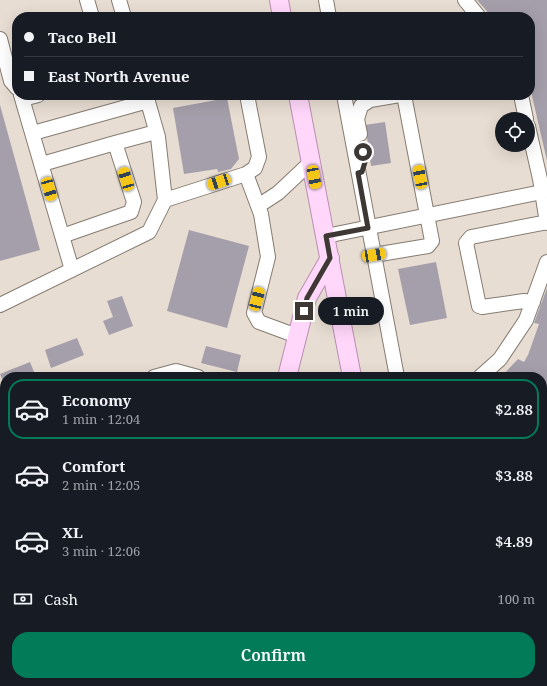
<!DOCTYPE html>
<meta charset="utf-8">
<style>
body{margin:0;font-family:"Noto Serif",serif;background:#242831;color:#f1f3f6;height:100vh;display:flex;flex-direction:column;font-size:15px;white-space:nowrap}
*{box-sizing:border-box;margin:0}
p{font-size:13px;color:#9ea1a6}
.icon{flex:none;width:22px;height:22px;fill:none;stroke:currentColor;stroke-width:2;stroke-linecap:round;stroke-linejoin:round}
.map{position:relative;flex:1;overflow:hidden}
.drawer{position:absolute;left:0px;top:372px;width:547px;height:314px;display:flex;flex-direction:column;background:#171b24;border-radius:16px 16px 0 0;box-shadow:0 4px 16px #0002}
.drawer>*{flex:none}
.banner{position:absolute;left:12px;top:12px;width:523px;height:88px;border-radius:16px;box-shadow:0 4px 16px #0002;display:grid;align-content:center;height:88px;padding:0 12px;background:#171b24}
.tools{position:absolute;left:495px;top:112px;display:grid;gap:8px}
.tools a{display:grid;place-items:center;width:40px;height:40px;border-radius:50%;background:#171b24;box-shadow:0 4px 16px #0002;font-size:20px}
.end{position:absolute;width:18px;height:18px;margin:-9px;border:5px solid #3d3834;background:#fff;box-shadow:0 0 0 2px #fff}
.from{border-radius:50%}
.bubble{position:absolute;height:28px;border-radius:14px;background:#171b24;box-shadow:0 4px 16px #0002;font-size:13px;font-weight:600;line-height:28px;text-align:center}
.car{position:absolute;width:12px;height:24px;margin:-12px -6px;border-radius:5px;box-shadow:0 0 3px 1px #0007;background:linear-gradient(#f5c518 24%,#345 0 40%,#f5c518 0 76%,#345 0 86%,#f5c518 0)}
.banner b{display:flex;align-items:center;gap:14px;height:38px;font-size:15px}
.banner b+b{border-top:1px solid #363941}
.banner i{width:10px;height:10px;background:#f1f3f6}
ul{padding:7px 0 0;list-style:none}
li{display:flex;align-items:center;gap:12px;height:60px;margin:0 8px 6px;padding:0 4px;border:2px solid transparent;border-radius:16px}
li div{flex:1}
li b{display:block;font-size:15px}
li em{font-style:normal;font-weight:600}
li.selected{border-color:#027b59}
li>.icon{width:36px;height:36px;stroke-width:1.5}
.pay{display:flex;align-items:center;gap:10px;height:44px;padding:0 12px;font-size:15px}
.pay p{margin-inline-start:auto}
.cta{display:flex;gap:8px;margin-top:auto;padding:8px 12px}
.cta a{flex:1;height:46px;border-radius:16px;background:#027b59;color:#fff;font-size:16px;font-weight:600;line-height:46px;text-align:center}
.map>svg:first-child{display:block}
.building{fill:#a59fab}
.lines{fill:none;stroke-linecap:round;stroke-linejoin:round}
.minor-tunnel{stroke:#c6bcb2;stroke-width:14;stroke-dasharray:14 7;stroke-linecap:butt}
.minor-casing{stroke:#867c72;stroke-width:16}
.major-casing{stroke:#bb8eb3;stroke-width:20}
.minor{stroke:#fff;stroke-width:14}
.major{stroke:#ffd7fa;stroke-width:18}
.route{stroke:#3d3834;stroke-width:5}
</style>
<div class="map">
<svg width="547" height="686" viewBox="0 0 547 686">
<rect width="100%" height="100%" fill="#e8ddd2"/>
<!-- building -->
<path class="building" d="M477,0H547V161L530,87V17H492Z
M227,98L239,159L231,169L218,172L217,169L184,174L173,108Z
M0,105L40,250L0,261Z
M385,122L391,163L371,166L369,151L361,152L360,145L368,144L365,125Z
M189,230L249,246L227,328L167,311Z
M436,262L447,318L410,325L398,269Z
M547,288V406L542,404V377H501L518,359L524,362L528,355L539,324L534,323Z
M122,296L133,326L109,335L103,321L113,317L107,301Z
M77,338L84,355L51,368L45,350Z
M206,346L241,355L237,372L201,363Z
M30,362L36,377H5V386L0,374Z
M341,681H354V684Z"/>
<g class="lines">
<!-- minor-tunnel -->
<path class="minor-tunnel" d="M362,145L363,152"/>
<!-- minor casing -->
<g class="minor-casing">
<path id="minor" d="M87,0L92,17
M119,0L124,17
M326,0L329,17
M465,0L479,17
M0,39L11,81L17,88
M21,95L72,270
M344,95L397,377
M521,95L526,119
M23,99L38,95
M528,126L540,179L547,223
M33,133L148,101
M360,134L357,119L361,106L370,100L400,95
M42,164L115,143
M246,174L261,214L268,257L254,313L259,322L297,336
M165,200L246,174L255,168L259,157L247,95
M258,206L278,193L311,162
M62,236L131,212L134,202L115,143L156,132
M326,236L542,192
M374,255L428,246L432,241L404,95
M533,302L524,301L482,307L479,306L466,243L471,237L547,222
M0,305L149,232L165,200L158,137L146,95
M154,377L176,371L198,377
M480,377L500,359L526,320L547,262
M542,444L547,451
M0,454L5,452
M0,501L5,498
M542,551L547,550
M390,681L392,686
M237,686L238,681"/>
</g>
<!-- major casing -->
<g class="major-casing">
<path id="major" d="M279,0L282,17
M298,95L352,377
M287,377L307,298L330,258
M428,681L429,686
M200,686L202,681"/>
</g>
<!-- minor -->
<use href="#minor" class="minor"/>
<!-- major -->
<use href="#major" class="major"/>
</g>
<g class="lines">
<!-- route -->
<path class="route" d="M304,311L307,298L330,258L326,236L368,228L358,173L362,172L365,162L363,152"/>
</g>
</svg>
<div class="tools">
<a><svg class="icon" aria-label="locate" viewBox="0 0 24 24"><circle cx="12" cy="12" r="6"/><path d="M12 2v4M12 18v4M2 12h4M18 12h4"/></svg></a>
</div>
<i class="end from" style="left:363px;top:152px"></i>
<i class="end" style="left:304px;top:311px"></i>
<div class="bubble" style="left:318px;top:297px;width:66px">1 min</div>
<i class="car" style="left:314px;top:177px;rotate:169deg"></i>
<i class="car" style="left:420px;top:177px;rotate:349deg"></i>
<i class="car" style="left:126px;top:179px;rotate:343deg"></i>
<i class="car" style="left:219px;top:182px;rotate:252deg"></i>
<i class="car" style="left:49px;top:189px;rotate:164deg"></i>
<i class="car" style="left:374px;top:255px;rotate:80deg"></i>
<i class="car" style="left:257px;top:299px;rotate:14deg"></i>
<div class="banner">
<b><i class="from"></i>Taco Bell</b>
<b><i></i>East North Avenue</b>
</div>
<section class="drawer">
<ul>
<li class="selected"><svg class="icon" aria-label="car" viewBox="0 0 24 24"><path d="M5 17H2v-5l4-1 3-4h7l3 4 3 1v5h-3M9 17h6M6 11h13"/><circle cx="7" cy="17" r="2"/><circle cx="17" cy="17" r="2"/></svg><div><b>Economy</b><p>1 min · 12:04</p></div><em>$2.88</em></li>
<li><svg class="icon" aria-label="car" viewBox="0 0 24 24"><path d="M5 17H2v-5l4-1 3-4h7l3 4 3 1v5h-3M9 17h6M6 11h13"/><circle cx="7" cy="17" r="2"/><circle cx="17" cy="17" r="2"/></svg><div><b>Comfort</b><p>2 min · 12:05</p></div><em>$3.88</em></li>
<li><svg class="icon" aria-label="car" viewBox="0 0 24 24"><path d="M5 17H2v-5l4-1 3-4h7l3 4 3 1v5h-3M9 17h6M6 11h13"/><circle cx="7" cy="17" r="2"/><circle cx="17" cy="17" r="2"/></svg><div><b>XL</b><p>3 min · 12:06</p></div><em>$4.89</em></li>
</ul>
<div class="pay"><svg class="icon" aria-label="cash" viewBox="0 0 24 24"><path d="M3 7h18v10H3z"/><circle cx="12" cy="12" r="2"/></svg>Cash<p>100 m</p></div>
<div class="cta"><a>Confirm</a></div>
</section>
</div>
